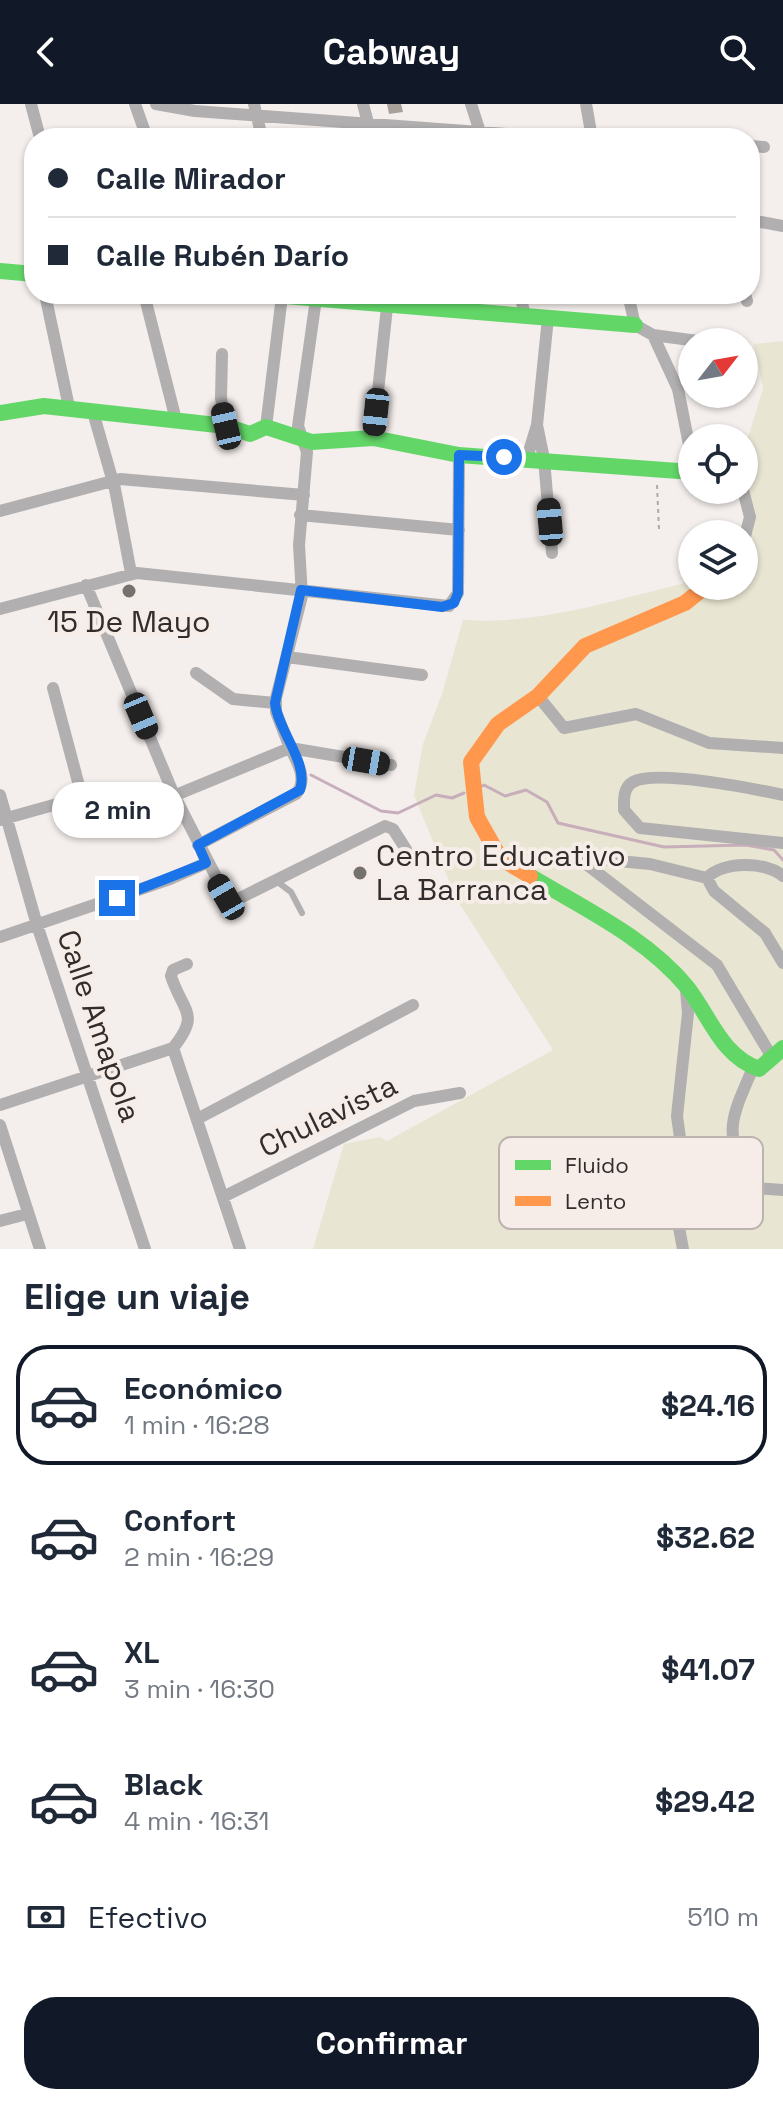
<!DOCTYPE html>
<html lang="es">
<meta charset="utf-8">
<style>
body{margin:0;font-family:"Space Grotesk",sans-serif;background:#f6f6f7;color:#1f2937;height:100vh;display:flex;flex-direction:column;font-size:30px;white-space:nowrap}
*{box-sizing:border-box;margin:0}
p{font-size:26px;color:#747a83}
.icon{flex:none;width:44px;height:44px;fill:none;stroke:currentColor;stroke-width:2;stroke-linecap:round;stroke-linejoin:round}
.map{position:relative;height:1145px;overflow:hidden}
.sheet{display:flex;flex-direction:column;background:#fff;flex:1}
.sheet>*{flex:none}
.guide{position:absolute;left:24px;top:24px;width:736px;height:176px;border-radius:32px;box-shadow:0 2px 6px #0004;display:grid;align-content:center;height:176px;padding:0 24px;background:#fff}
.needle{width:52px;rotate:59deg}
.controls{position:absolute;left:678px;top:224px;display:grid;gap:16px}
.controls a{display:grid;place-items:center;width:80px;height:80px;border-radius:50%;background:#fff;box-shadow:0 2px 6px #0004;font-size:40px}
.end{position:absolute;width:36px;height:36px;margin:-18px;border:10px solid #1a73e8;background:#fff;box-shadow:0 0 0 4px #fff}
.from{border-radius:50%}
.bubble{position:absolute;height:56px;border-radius:28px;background:#fff;box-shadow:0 2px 6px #0004;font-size:26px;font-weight:800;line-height:56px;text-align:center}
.car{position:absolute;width:24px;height:48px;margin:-24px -12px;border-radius:10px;box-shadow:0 0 6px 2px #0007;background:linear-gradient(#222 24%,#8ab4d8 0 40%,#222 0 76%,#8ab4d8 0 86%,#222 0)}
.guide b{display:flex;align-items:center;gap:28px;height:76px;font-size:30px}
.guide b+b{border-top:2px solid #e0e1e3}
.guide i{width:20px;height:20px;background:#1f2937}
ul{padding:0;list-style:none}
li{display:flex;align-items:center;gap:24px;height:120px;margin:0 16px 12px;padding:0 8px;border:4px solid transparent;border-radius:32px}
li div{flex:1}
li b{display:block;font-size:30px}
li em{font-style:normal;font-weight:800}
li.on{border-color:#111827}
li>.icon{width:72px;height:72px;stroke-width:1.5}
h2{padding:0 24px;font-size:36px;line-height:96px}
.pay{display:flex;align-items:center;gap:20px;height:88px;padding:0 24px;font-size:30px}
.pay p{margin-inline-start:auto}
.cta{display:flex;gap:16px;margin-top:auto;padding:16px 24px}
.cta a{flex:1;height:92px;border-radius:32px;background:#111827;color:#fff;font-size:32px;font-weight:800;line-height:92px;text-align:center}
header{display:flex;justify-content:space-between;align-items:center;height:104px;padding:0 24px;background:#111827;color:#fff;font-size:36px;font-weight:800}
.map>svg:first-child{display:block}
.green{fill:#e8e5d2}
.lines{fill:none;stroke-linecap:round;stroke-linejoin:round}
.stream{stroke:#c8adba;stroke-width:3}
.building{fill:#a8a09a}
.path{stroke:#adabaa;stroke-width:2;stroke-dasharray:4 4;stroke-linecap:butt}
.lane{stroke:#b1afaf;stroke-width:6}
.street{stroke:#b1afaf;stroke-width:12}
.fast{stroke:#63d668;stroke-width:16}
.slow{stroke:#ff974d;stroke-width:16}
.route{stroke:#1a73e8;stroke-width:10}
.poi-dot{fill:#75716f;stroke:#f7ede8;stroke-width:3}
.labels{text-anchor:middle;stroke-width:8;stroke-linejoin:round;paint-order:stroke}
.poi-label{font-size:30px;fill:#312d2c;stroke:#f7ede8}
.street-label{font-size:30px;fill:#312d2c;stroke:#f7ede8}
.key{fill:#f7ede8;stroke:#bcb3b0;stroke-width:2}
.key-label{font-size:22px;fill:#312d2c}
</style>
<header><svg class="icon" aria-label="back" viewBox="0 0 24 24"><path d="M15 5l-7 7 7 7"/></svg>Cabway<svg class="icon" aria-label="search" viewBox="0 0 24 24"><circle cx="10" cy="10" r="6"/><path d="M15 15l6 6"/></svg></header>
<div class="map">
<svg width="783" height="1145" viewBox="0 0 783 1145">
<rect width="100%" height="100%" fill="#f4eeec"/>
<!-- green -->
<path class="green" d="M783,237V1145H313L344,1040L380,1033L387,1037L553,946L456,794L414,691L423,640L442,590L463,516C538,521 610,497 682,480L692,472V482H744V430H735L746,415L745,343L763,285L754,240Z"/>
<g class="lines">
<!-- stream -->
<path class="stream" d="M311,671L381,707L398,709L436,691L452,694L464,689
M480,683L484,681L505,692L526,686L547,698L558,719L664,743L746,741L774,746L783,756"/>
</g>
<!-- building -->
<path class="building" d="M387,0H401L403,8L389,10Z"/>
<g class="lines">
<!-- path -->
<path class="path" d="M657,381L659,426"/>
<!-- lane -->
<path class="lane" d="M275,776L291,788L302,809"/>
<!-- street -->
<path class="street" d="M31,0L40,34
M135,0L147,34
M156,0L195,7L560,34
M254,0L262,34
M363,0L372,34
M471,0L481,31
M586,0L592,34
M750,42L764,43
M750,116L783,122
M45,190L69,303
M144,190L176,316
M520,190L525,212
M628,190L635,221L653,231L705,238
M745,190L747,197
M316,195L298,322L307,348L299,441L302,492L276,594V608L290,644L391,661
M653,231L678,285L692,356
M222,250L221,294L226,322
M93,308L115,385L131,469
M537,321L544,355L552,449
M266,323L282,192
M373,334L387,203
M527,354L537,321L548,214
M743,386L750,413L744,436
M0,407L120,375L304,391
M300,411L459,426
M86,481L174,691L228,796H236L385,722L393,725L414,758
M0,505L137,469L449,502L458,489L459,351
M287,553L422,571
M196,569L233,595L275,599
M53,584L82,693
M538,592L564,624L636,610L709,639L783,644
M0,691L37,821L145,1145
M783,691C755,685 656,665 633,678C623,684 624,695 624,706L640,724L783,739
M0,716L82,693L121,707H137L290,644C298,659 308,676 296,690L198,741
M577,753L717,861L773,955
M577,753L650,760L707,774L714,787L765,829L783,859
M707,774C722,757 766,757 783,772
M0,833L170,775L206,759
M173,944L240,1145
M173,944C201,909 183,909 171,872L173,866L187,860
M753,964C729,1019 722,1030 755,1084L783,1086
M0,1001L173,944
M199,1014L413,901
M0,1021L40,1145
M683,1056L702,1063L737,1055
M223,1093L414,997L460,989
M0,1117L27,1110
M683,1145L672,1086L673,1069L683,1056L677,1012L688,909L686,886"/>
<!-- fast -->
<path class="fast" d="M0,167L34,170
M261,190L635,221
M0,309L44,302L226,322L250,330L266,323L312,338L373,334L459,351L692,368
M530,772C583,804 647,834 687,883C710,912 721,952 759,965L783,944"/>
<!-- slow -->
<path class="slow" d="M530,772L500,754L477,713L471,658L498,620L538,592L585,542L685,499L706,482"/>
</g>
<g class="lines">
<!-- route -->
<path class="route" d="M117,794L206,759L198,741L300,686C309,658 278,627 275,599L301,486L442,503L454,499L458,489L459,351L504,353"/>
</g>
<!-- markers -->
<g class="poi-dot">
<circle cx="129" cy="487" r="8"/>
<circle cx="360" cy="769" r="8"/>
</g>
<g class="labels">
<!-- poi labels -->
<g class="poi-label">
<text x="129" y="528">15 De Mayo</text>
<text x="376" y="762" text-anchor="start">Centro Educativo<tspan x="376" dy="34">La Barranca</tspan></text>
</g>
<!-- street labels -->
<g class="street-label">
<text transform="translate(99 922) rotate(71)" y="10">Calle Amapola</text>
<text transform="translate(328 1012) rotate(-26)" y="10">Chulavista</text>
</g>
</g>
<!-- legend -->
<rect x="499" y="1033" width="264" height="92" rx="12" class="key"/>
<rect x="515" y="1056" width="36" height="10" fill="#63d668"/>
<rect x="515" y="1092" width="36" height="10" fill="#ff974d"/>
<g class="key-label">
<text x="565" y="1069">Fluido</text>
<text x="565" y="1105">Lento</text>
</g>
</svg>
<div class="controls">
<a><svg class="needle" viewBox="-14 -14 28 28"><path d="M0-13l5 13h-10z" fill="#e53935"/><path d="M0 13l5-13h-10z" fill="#747a83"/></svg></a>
<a><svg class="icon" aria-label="locate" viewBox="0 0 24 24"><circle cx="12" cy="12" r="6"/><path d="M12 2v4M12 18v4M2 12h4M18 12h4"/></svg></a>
<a><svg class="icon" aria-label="layers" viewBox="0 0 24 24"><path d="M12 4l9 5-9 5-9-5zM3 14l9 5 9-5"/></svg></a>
</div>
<i class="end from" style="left:504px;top:353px"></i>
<i class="end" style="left:117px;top:794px"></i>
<div class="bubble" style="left:52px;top:678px;width:132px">2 min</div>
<i class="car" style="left:376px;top:308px;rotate:186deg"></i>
<i class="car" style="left:226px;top:322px;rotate:347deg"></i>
<i class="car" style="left:550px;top:418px;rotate:355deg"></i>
<i class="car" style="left:141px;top:612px;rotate:157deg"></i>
<i class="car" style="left:366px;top:657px;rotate:100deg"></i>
<i class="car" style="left:226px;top:793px;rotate:330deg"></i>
<div class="guide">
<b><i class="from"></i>Calle Mirador</b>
<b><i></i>Calle Rubén Darío</b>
</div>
</div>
<section class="sheet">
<h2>Elige un viaje</h2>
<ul>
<li class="on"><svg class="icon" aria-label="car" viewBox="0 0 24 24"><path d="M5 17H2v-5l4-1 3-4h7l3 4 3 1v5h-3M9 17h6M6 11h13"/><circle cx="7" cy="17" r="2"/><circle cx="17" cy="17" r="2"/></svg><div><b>Económico</b><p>1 min · 16:28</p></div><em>$24.16</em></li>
<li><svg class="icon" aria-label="car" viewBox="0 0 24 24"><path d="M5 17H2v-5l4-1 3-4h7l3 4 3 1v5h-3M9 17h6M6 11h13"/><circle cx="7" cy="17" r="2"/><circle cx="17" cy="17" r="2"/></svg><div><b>Confort</b><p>2 min · 16:29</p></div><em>$32.62</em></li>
<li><svg class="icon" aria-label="car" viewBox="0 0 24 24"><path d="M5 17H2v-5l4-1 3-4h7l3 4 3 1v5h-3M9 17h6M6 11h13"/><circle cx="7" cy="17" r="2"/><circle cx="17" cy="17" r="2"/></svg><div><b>XL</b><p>3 min · 16:30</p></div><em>$41.07</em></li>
<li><svg class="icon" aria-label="car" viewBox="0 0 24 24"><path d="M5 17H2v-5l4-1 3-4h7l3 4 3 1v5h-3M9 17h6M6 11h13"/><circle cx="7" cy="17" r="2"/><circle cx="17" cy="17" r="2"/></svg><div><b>Black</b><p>4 min · 16:31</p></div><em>$29.42</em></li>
</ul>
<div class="pay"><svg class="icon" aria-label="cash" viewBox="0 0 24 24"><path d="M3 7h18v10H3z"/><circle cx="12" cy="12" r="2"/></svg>Efectivo<p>510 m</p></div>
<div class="cta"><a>Confirmar</a></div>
</section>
